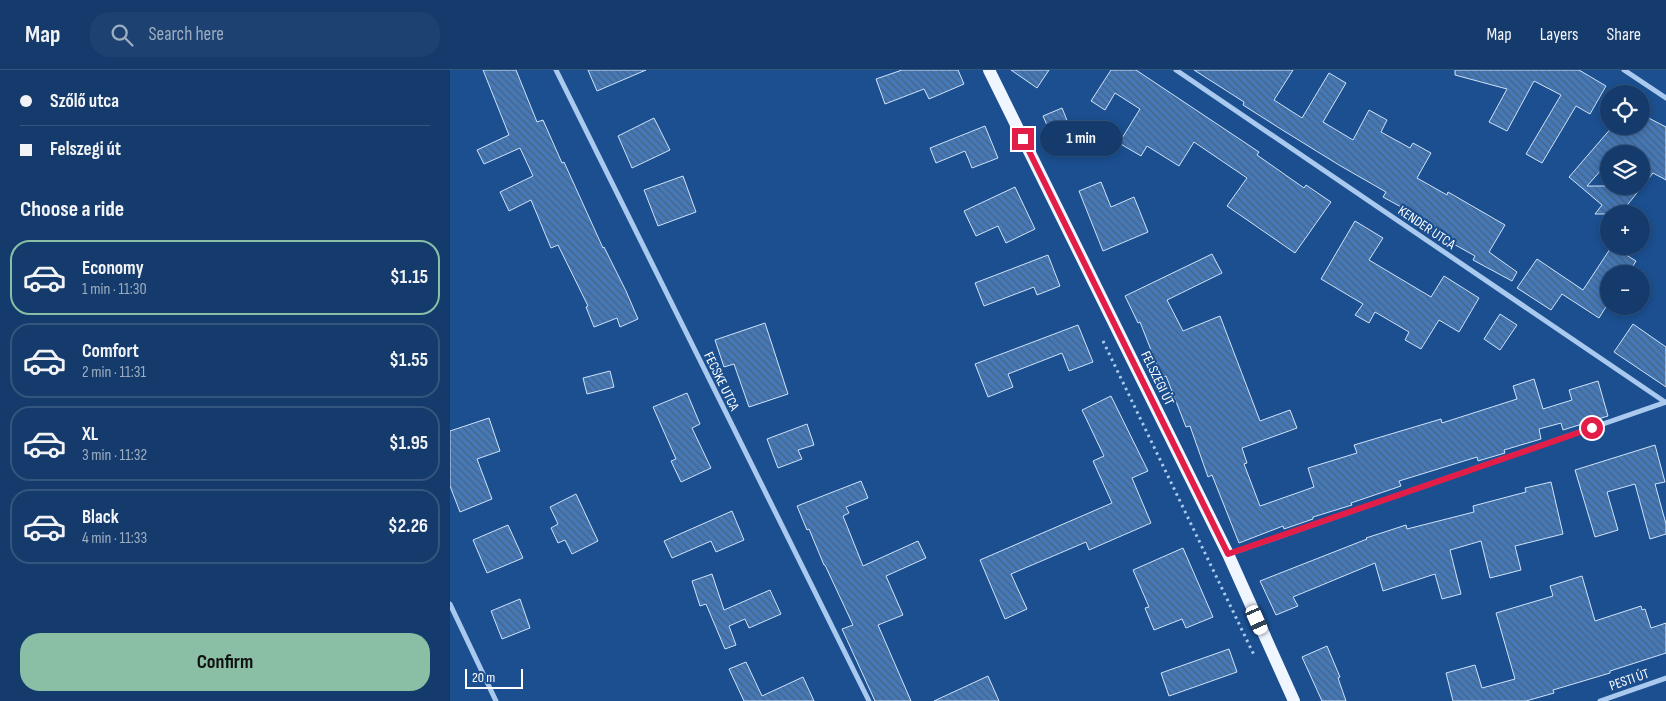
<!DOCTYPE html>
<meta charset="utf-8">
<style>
body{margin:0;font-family:"Sofia Sans Condensed",sans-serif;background:#1d4271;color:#f1f3f6;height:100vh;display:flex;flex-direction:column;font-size:19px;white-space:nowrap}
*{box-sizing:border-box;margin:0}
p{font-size:16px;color:#9dadc1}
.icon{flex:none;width:28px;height:28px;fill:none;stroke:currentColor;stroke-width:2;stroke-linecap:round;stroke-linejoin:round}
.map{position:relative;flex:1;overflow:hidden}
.panel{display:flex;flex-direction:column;background:#143b6b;width:450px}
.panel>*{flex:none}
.hud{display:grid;align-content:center;height:110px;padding:0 20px;background:#143b6b}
.controls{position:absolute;left:1150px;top:15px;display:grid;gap:10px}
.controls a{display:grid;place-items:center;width:50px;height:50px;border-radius:50%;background:#143b6b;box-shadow:0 2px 8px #0003,0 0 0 1px #33557e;font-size:25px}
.scale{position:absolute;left:15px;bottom:12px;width:58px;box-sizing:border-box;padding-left:5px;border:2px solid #fff;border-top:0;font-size:14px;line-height:18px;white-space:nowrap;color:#fff;-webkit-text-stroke:4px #1b4f8f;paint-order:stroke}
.end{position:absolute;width:22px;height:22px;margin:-11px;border:6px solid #e11d48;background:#fff;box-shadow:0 0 0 2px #fff}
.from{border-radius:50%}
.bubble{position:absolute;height:35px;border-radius:18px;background:#143b6b;box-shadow:0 2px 8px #0003,0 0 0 1px #33557e;font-size:16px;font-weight:700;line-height:35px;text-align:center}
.car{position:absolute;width:15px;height:30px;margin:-15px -8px;border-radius:6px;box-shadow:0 0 4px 1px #0007;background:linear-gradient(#fff 24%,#345 0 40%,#fff 0 76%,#345 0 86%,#fff 0)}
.hud b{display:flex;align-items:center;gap:18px;height:48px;font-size:19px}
.hud b+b{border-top:1px solid #33557e}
.hud i{width:12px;height:12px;background:#f1f3f6}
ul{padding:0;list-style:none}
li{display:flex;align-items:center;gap:15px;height:75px;margin:0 10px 8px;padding:0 10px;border:2px solid #33557e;border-radius:20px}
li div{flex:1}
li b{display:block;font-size:19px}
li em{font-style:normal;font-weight:700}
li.on{border-color:#8abfa5}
li>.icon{width:45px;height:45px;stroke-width:1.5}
h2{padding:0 20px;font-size:22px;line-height:60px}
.cta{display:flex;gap:10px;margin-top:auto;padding:10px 20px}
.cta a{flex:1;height:58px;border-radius:20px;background:#8abfa5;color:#111;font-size:20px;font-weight:700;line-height:58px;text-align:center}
header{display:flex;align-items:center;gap:30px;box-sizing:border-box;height:70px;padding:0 25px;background:#143b6b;border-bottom:1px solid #33557e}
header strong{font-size:24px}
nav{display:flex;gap:28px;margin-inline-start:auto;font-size:18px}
.search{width:350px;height:45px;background:#1d4271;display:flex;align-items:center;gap:12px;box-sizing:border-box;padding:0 18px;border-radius:20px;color:#9dadc1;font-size:19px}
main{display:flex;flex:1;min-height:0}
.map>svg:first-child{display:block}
.building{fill:url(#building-back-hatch);stroke:#cfe3fa;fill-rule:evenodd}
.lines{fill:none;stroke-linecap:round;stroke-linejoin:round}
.path{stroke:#a9c9ee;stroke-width:3;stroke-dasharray:2.5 4;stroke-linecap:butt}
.minor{stroke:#a9c9ee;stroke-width:5}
.primary{stroke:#f0f6ff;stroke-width:12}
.route{stroke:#e11d48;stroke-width:6}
.labels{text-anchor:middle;stroke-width:4.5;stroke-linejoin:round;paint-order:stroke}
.street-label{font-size:14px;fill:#fff;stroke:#1b4f8f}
</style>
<header>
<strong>Map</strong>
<div class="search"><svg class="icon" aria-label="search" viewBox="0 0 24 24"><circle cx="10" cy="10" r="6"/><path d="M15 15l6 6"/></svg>Search here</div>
<nav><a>Map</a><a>Layers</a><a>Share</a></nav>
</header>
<main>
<section class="panel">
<div class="hud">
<b><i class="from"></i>Szőlő utca</b>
<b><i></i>Felszegi út</b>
</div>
<h2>Choose a ride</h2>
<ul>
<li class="on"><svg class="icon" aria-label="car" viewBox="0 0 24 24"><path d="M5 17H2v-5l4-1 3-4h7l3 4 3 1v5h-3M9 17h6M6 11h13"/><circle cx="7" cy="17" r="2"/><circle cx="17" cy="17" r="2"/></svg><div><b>Economy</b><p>1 min · 11:30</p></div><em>$1.15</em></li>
<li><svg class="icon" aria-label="car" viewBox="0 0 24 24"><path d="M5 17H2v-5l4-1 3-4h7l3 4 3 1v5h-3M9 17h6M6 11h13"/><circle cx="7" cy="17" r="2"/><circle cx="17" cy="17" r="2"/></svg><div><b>Comfort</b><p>2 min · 11:31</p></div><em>$1.55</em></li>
<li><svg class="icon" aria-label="car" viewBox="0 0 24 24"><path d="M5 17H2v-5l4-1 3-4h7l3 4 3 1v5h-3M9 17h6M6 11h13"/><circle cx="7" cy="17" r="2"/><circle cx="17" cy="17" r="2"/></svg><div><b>XL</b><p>3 min · 11:32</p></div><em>$1.95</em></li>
<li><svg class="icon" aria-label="car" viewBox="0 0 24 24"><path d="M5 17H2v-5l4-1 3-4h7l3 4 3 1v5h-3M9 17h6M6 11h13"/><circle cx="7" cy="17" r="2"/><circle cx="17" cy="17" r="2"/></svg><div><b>Black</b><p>4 min · 11:33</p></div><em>$2.26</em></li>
</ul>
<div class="cta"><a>Confirm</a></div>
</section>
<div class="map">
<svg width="1216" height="631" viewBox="0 0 1216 631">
<defs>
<pattern id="building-back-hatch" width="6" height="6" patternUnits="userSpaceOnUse" patternTransform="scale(1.25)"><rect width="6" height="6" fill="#4478b7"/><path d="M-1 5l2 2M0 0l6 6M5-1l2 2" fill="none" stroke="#486282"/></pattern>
</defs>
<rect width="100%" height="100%" fill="#1b4f8f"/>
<!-- building -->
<path class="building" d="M33,0H66L87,52L93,50L112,93L114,92L153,178L154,177L176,221L188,249L170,257L167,248L144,257L136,237L138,236L108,175L101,178L81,130L59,141L50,122L83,106L70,78L34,94L27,80L59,65Z
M138,0H196L147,21Z
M452,0H508L514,14L479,29L474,19L435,34L426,9Z
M561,0H599L587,18Z
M661,0H686L809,82L807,85L854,118L856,115L881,132L845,183L777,136L797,108L744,72L729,96L697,76L691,86L669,73L690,39L665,23L655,40L641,31Z
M744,0H843L824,30L852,48L879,3L896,13L873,52L903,70L919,40L937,50L931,62L960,78L963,73L981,83L967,108L997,125L998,122L1055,155L1039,182L1067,202L1062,211L1023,190L1025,186L977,159L980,153L933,127L936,122L889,95L834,61L793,35L794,32Z
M1005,0H1129L1156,16L1140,44L1126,36L1092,93L1076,84L1111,25L1084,11L1057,61L1039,52L1057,19L1005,5Z
M612,38L625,70L607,78L593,46Z
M1191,44L1216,57V110L1203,103L1170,144H1145L1152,135L1119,107L1163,56H1191ZM1159,84H1191V116H1137L1159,91Z
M204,48L220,80L182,98L168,66Z
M535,56L548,88L522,98L515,81L486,93L480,78Z
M233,106L246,142L208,156L194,120Z
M651,112L661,137L684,127L698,162L653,181L629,121Z
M565,117L585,159L556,173L548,156L526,166L514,141Z
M905,151L933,168L919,190L981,227L994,206L1029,228L1009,262L989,250L971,279L955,270L959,262L925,242L919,253L905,245L913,234L871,209Z
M1162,176L1186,191L1178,204H1159V232L1149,248L1112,224L1101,240L1067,218L1087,189L1133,220Z
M762,184L772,203L717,230L733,261L770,246L810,351L840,340L847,358L792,378L797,393L794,394L810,436L864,417L858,398L907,383L904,375L991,349L992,353L1067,329L1063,316L1084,309L1093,339L1122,330L1119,320L1148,311L1158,346L1113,360L1111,353L1089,359L1091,369L1054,380L1055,383L1028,391L1027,387L949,411L951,416L901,433L902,435L863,447V449L834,459L833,456L789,473L762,405L758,407L740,356L736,357L716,306L712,308L690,252L688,253L675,226Z
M598,185L610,216L587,225L584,217L534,236L525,213Z
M1050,244L1067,255L1050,280L1034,269Z
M315,253L338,324L299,337L284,294L274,297L265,270Z
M1183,254L1216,277V317L1164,282Z
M628,255L643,292L619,301L612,283L558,304L563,317L538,327L525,294Z
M160,301L164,317L137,324L133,308Z
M237,323L250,354L242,358L261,398L231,412L221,391L226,389L203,337Z
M661,326L698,401L682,408L701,453L639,480L636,472L561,504L577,539L555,549L530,490L662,433L643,391L654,386L632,340Z
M39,348L50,381L27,389L42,429L10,442L0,416V361Z
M357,354L364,375L348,380L352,389L328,398L317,369Z
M1205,375L1215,412L1205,414L1216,454V464L1200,469L1185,414L1157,422L1168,460L1145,467L1125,400Z
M411,411L418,428L396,437L399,443L393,446L413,496L468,471L476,488L436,506L453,545L428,555L461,631H425L392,559L403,555L375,495H374L359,459L357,460L347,436Z
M1101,412L1113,464L1065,476L1071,500L1040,508L1031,471L1000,480L1011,524L992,529L985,504L933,521L925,493L843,527L848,536L826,545L810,511L917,469L916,468L956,455L957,459L1024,442L1023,436L1076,422L1075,418Z
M126,424L148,471L122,484L115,470L108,473L101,458L108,454L100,437Z
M282,441L294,470L266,482L261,471L222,488L214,471Z
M58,455L73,488L37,503L23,470Z
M733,478L763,547L736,558L732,549L704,560L695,538L699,537L683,500Z
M262,504L274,540L320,520L331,544L299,558L295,549L279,556L286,575L275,579L256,534L250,536L242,511Z
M1132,506L1145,551L1191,536L1192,540L1195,539L1201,558L1216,553V583L1160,601V603L1103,620L1104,623L1076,631H1003L996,603L1025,595L1032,618L1065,609L1046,543L1103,526L1100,516Z
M70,529L80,558L52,569L41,541Z
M877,576L890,607L888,608L896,631H872L852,587Z
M779,579L787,602L719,626L711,603Z
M296,592L312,626L353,607L364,631H294L279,599Z
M538,606L549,631H484Z"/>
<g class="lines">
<!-- path -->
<path class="path" d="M653,271L804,585"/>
<!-- minor -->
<path class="minor" d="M106,0L419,631
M726,0L1215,332
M1174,0L1216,28
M779,484L1216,332
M0,534L46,631
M1150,631L1216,608"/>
<!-- primary -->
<path class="primary" d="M539,0L778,484L844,631"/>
</g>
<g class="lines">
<!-- route -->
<path class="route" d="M573,69L778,484L1142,358"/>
</g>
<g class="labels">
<!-- street labels -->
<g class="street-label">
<text transform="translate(977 157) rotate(34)" y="5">KENDER UTCA</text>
<text transform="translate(708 308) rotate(64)" y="5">FELSZEGI ÚT</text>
<text transform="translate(272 311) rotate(64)" y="5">FECSKE UTCA</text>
<text transform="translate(1179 609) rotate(-19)" y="5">PESTI ÚT</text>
</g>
</g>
</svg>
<div class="controls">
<a><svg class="icon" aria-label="locate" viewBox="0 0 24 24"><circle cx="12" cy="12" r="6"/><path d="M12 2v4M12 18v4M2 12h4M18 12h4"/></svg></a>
<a><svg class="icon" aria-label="layers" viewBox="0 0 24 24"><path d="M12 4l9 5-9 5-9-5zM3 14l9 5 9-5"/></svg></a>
<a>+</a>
<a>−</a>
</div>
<div class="scale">20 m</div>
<i class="end from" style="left:1142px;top:358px"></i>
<i class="end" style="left:573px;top:69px"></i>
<div class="bubble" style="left:590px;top:51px;width:82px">1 min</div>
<i class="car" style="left:807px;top:550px;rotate:156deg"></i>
</div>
</main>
